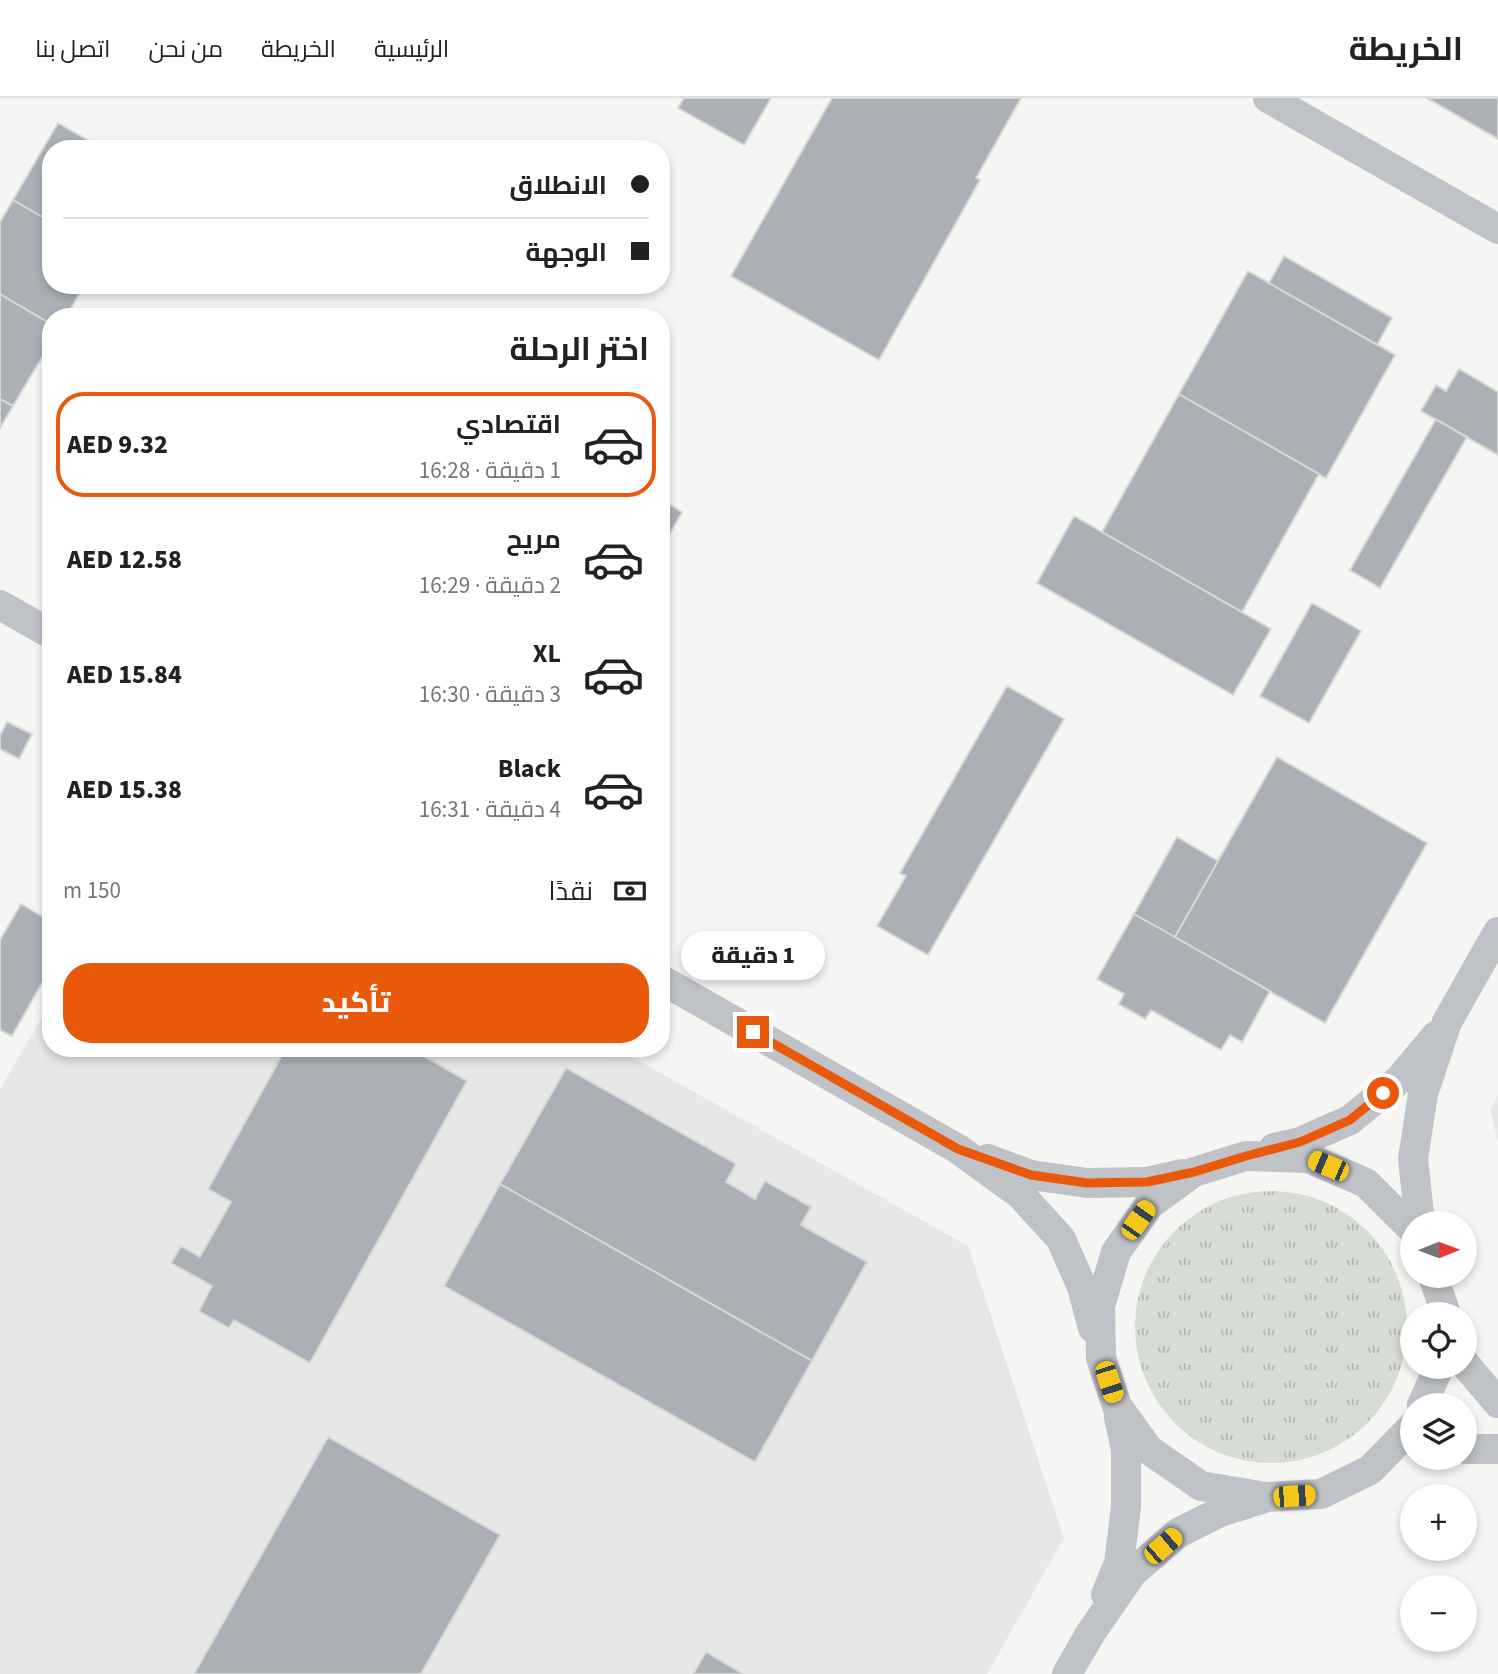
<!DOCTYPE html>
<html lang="ar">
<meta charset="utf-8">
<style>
body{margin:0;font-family:"Source Sans 3",Cairo,sans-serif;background:#f2f2f2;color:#222;direction:rtl;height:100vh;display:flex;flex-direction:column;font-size:26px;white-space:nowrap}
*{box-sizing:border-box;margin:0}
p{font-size:23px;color:#767676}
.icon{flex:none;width:38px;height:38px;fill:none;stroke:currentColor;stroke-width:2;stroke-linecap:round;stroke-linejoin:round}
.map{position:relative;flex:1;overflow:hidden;direction:ltr}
.details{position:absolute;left:42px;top:210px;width:628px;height:749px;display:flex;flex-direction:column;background:#fff;border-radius:28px;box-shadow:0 4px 10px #0003;direction:rtl}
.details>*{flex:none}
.banner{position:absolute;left:42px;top:42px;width:628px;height:154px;border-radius:28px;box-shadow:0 4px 10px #0003;direction:rtl;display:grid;align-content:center;height:154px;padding:0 21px;background:#fff}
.needle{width:46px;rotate:89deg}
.controls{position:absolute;left:1400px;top:1113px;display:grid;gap:14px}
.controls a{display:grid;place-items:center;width:77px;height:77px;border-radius:50%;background:#fff;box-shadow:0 4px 10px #0003;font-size:35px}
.end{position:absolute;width:32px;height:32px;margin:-16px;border:9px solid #ea580c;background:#fff;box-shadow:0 0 0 4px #fff}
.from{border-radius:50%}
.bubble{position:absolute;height:49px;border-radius:24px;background:#fff;box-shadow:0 4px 10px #0003;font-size:23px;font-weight:800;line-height:49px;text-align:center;direction:rtl}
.car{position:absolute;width:21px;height:42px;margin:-21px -10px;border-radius:9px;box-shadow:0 0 5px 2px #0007;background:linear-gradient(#f5c518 24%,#345 0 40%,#f5c518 0 76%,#345 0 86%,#f5c518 0)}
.banner b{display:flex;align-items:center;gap:24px;height:66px;font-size:26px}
.banner b+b{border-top:2px solid #e0e0e0}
.banner i{width:18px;height:18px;background:#222}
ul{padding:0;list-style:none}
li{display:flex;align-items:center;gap:21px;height:105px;margin:0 14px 10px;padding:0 7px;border:4px solid transparent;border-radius:28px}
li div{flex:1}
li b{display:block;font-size:26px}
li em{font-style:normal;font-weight:800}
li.current{border-color:#ea580c}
li>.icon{width:63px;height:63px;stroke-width:1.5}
h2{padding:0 21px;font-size:32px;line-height:84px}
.pay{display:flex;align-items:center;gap:18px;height:77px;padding:0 21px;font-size:26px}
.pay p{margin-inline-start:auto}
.cta{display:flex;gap:14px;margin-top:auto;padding:14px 21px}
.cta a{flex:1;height:80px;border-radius:28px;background:#ea580c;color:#fff;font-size:28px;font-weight:800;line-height:80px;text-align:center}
header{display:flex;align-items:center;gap:42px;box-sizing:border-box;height:98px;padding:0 35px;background:#fff;border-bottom:2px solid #e0e0e0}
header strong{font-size:33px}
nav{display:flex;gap:38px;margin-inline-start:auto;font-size:24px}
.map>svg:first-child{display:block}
.built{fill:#e6e7e6}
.grass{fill:url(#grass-tufts)}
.building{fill:#aab0b6;stroke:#d7d7d5;stroke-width:2}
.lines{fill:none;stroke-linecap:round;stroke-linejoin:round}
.minor{stroke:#bfc2c6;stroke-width:30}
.route{stroke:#ea580c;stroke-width:9}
</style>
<header>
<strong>الخريطة</strong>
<nav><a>الرئيسية</a><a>الخريطة</a><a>من نحن</a><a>اتصل بنا</a></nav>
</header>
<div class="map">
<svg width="1498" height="1576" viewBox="0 0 1498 1576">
<defs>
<pattern id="grass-tufts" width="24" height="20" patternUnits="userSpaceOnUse" patternTransform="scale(1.75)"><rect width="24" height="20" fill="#d7dcd4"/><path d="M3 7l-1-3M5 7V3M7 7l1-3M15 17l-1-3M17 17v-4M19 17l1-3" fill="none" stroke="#b2b7b1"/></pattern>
</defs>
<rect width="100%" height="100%" fill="#f5f6f3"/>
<!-- built -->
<path class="built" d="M51,904V950H616L968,1148L1064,1440L987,1576H0V991Z
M1498,997V1044L1490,1011Z"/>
<!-- grass -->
<path class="grass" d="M1135 1229a136 136 0 1 1 272 0a136 136 0 1 1-272 0Z"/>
<!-- building -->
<path class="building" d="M684,0H771L744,47L678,10Z
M832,0H1021L976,80L980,82L879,262L731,178Z
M1427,0H1498V41Z
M58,25L103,51H51V124L13,102Z
M13,102L51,124V187H84L66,219H51V226L0,196V124Z
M1284,158L1392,220L1377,247L1269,185Z
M1248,173L1395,257L1326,380L1179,296Z
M0,196L51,226V244L13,308L0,301Z
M1459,271L1498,294V357L1421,313L1436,287L1446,293Z
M1179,296L1319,376L1242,514L1102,434Z
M0,301L13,308L0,330Z
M1436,321L1467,339L1380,490L1350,472Z
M662,402L682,414L662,450Z
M1074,418L1271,531L1233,597L1037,485Z
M1312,505L1361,533L1309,625L1260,598Z
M1007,588L1064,621L928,857L877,828L906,778L900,775Z
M7,624L32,636L19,661L0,651V638Z
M1277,659L1427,745L1325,925L1175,839Z
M1177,739L1218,763L1175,839L1134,816Z
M21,806L45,820L51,810V869L12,938L0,932V842Z
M1134,816L1270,893L1242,944L1230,937L1221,952L1151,912L1145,921L1119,906L1124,896L1097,881Z
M286,950H409L467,983L310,1265L234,1222L229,1230L199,1213L212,1188L171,1165L181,1148L200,1159L231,1104L208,1091Z
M566,970L736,1066L726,1084L755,1101L765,1083L811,1109L801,1127L867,1164L812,1263L500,1086Z
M500,1086L812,1263L755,1364L444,1188Z
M328,1339L500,1437L421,1576H194Z
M706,1554L743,1576H693Z"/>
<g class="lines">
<!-- minor -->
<path class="minor" d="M1268,0L1498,131
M0,507L51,536
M662,882L958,1051L1020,1096L1061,1141L1082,1189L1093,1230
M1274,1050L1300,1044L1350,1022L1400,981L1436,938
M988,1061L1031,1077L1087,1085L1147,1084L1183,1076
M1420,1125L1413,1061L1423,996L1447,924L1498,834
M1412,1131L1366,1085L1308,1060L1246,1058L1194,1074L1149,1107L1116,1154L1100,1208L1101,1260L1117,1308L1149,1352L1201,1388L1266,1399L1321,1396L1370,1372L1412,1329
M1433,1178L1446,1216
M1465,1266L1498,1305
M1422,1307L1439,1269
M1465,1351H1498
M1106,1497L1119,1465L1126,1409V1352L1119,1319
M1067,1576L1090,1536L1132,1475L1178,1435L1220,1414L1262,1401"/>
</g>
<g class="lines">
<!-- route -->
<path class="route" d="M753,934L958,1051L1031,1077L1087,1085L1147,1084L1194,1074L1246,1058L1300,1044L1350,1022L1383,995"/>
</g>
</svg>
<div class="controls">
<a><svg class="needle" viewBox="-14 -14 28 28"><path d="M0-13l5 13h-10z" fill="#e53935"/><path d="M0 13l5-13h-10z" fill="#767676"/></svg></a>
<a><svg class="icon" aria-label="locate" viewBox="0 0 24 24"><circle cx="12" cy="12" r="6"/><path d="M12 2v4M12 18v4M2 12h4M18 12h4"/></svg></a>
<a><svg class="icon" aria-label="layers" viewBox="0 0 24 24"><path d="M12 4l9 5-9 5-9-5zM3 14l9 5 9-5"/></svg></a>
<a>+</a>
<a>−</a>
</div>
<i class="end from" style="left:1383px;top:995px"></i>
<i class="end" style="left:753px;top:934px"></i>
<div class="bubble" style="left:681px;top:833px;width:144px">1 دقيقة</div>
<i class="car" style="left:1328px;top:1068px;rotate:293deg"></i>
<i class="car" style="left:1138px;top:1122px;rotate:35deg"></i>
<i class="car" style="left:1109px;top:1284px;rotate:162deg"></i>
<i class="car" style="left:1294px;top:1398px;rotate:86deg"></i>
<i class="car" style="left:1163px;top:1448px;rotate:49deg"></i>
<div class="banner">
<b><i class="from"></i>الانطلاق</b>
<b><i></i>الوجهة</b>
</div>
<section class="details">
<h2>اختر الرحلة</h2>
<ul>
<li class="current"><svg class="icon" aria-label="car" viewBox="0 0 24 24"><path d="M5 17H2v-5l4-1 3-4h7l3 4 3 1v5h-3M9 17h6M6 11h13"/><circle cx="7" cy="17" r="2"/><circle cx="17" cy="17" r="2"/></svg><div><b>اقتصادي</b><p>1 دقيقة · 16:28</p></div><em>AED 9.32</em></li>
<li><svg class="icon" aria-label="car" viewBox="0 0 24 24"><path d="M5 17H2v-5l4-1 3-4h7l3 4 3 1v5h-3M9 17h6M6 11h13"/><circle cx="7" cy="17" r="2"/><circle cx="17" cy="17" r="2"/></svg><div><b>مريح</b><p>2 دقيقة · 16:29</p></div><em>AED 12.58</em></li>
<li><svg class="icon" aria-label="car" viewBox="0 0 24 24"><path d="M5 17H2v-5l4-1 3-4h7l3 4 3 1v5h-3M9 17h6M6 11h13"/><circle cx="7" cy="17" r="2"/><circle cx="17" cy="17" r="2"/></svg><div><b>XL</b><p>3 دقيقة · 16:30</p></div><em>AED 15.84</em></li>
<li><svg class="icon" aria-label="car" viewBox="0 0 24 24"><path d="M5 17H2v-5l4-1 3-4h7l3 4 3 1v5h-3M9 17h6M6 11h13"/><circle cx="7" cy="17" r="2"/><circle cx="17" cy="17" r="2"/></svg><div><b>Black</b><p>4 دقيقة · 16:31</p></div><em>AED 15.38</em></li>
</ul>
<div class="pay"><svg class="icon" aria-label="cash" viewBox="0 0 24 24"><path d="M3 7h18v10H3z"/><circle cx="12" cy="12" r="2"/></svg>نقدًا<p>150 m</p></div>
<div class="cta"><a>تأكيد</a></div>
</section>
</div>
